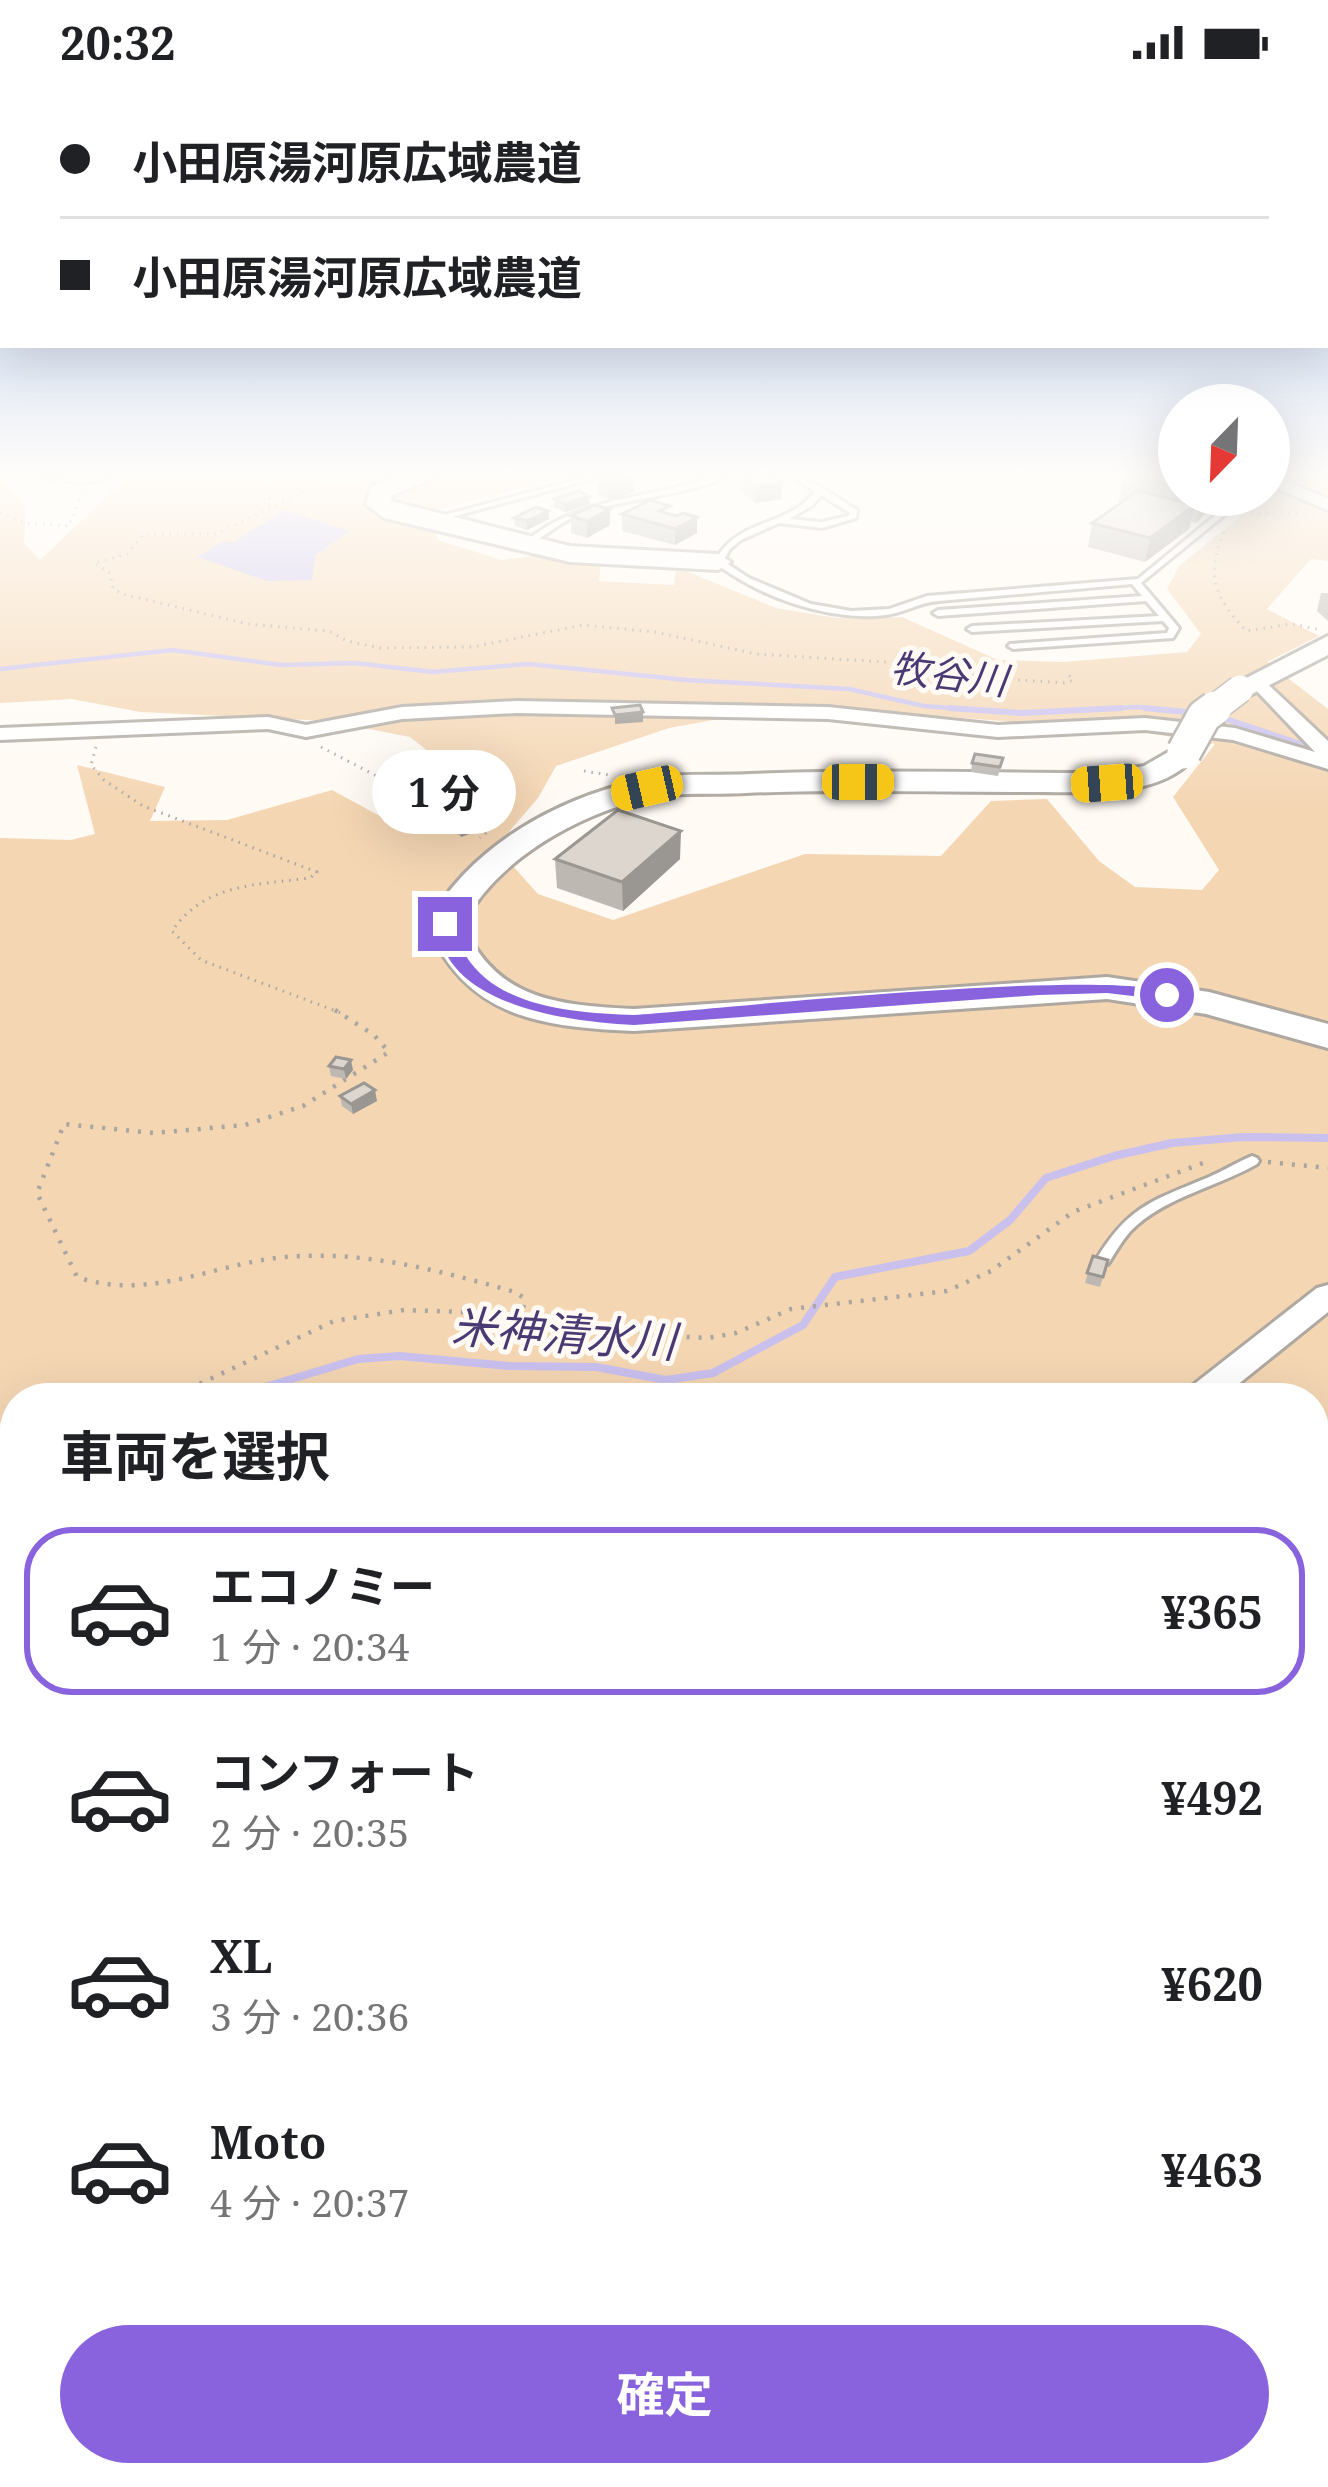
<!DOCTYPE html>
<html lang="ja">
<meta charset="utf-8">
<style>
body{margin:0;font-family:"Noto Serif","Noto Sans JP",serif;background:#f6f6f6;color:#202124;height:100vh;display:flex;flex-direction:column;font-size:45px;white-space:nowrap}
*{box-sizing:border-box;margin:0}
p{font-size:39px;color:#757577}
.icon{flex:none;width:66px;height:66px;fill:none;stroke:currentColor;stroke-width:2;stroke-linecap:round;stroke-linejoin:round}
.map{position:relative;flex:1;overflow:hidden}
.sheet{position:absolute;left:0px;top:1299px;width:1329px;height:1104px;display:flex;flex-direction:column;background:#fff;border-radius:48px 48px 0 0;box-shadow:0 12px 48px #0002}
.sheet>*{flex:none}
.guide{position:absolute;left:0px;top:0px;width:1329px;height:264px;box-shadow:0 12px 48px #0002;display:grid;align-content:center;height:264px;padding:0 60px;background:#fff}
.needle{width:78px;rotate:203deg}
.tools{position:absolute;left:1158px;top:300px;display:grid;gap:24px}
.tools a{display:grid;place-items:center;width:132px;height:132px;border-radius:50%;background:#fff;box-shadow:0 12px 48px #0002;font-size:60px}
.end{position:absolute;width:54px;height:54px;margin:-27px;border:15px solid #8863dd;background:#fff;box-shadow:0 0 0 6px #fff}
.from{border-radius:50%}
.bubble{position:absolute;height:84px;border-radius:42px;background:#fff;box-shadow:0 12px 48px #0002;font-size:39px;font-weight:700;line-height:84px;text-align:center}
.car{position:absolute;width:36px;height:72px;margin:-36px -18px;border-radius:15px;box-shadow:0 0 9px 3px #0007;background:linear-gradient(#f5c518 24%,#345 0 40%,#f5c518 0 76%,#345 0 86%,#f5c518 0)}
.guide b{display:flex;align-items:center;gap:42px;height:114px;font-size:45px}
.guide b+b{border-top:3px solid #e0e0e0}
.guide i{width:30px;height:30px;background:#202124}
ul{padding:0;list-style:none}
li{display:flex;align-items:center;gap:36px;height:168px;margin:0 24px 18px;padding:0 36px;border:6px solid transparent;border-radius:48px}
li div{flex:1}
li b{display:block;font-size:45px}
li em{font-style:normal;font-weight:700}
li.selected{border-color:#8863dd}
li>.icon{width:108px;height:108px;stroke-width:1.5}
h2{padding:0 60px;font-size:54px;line-height:144px}
.primary-button{display:flex;gap:24px;margin-top:auto;padding:24px 60px}
.primary-button a{flex:1;height:138px;border-radius:72px;background:#8863dd;color:#fff;font-size:48px;font-weight:700;line-height:138px;text-align:center}
.status{display:flex;justify-content:space-between;align-items:center;height:84px;padding:0 60px;background:#fff;direction:ltr}
.status svg{height:33px;fill:currentColor}
.map>svg:first-child{display:block}
.green{fill:#f4d6b3;fill-rule:evenodd}
.water{fill:#c9c0ee}
.lines{fill:none;stroke-linecap:round;stroke-linejoin:round}
.stream-far3{stroke:#c9c0ee;stroke-width:4.5}
.stream-far2{stroke:#c9c0ee;stroke-width:6}
.stream-far1{stroke:#c9c0ee;stroke-width:8}
.stream{stroke:#c9c0ee;stroke-width:9}
.lane-casing{stroke:#aea8a1;stroke-width:6}
.street-casing{stroke:#aea8a1;stroke-width:6}
.secondary-casing{stroke:#aea8a1;stroke-width:6}
.path-far2{stroke:#a9a5a0;stroke-width:3;stroke-dasharray:1.5 6;stroke-linecap:butt}
.path-far1{stroke:#a9a5a0;stroke-width:4.5;stroke-dasharray:3 9;stroke-linecap:butt}
.path{stroke:#a9a5a0;stroke-width:6;stroke-dasharray:3 10;stroke-linecap:butt}
.lane{fill:#fff;fill-rule:evenodd}
.street{fill:#fff;fill-rule:evenodd}
.secondary{fill:#fff;fill-rule:evenodd}
.secondary-bridge-far1-casing{stroke:#aea8a1;stroke-width:30;stroke-linecap:butt}
.secondary-bridge-casing{stroke:#aea8a1;stroke-width:38;stroke-linecap:butt}
.secondary-bridge-far1{stroke:#fff;stroke-width:27}
.secondary-bridge{stroke:#fff;stroke-width:33}
.wall{fill:#bdb8b2}
.shaded-wall{fill:#9a9691}
.building{fill:#dcd6cf;stroke:#9a9691;stroke-width:3}
.route{fill:#8863dd}
.labels{text-anchor:middle;stroke-width:10;stroke-linejoin:round;paint-order:stroke}
.far-water-label{font-size:39px;font-style:italic;fill:#4a3a74;stroke:#fffaf4}
.water-label{font-size:45px;font-style:italic;fill:#4a3a74;stroke:#fffaf4}
</style>
<div class="status"><b>20:32</b><svg viewBox="0 0 49 12"><path d="M0 12V9h3v3zM5 12V6h3v6zM10 12V3h3v9zM15 12V0h3v12zM26 1h20v11H26zM47 4h2v5h-2z"/></svg></div>
<div class="map">
<svg width="1328" height="2403" viewBox="0 0 1328 2403">
<rect width="100%" height="100%" fill="#fffaf4"/>
<!-- green -->
<path class="green" d="M0,387H37L6,396L26,422L24,459L40,476L122,398L88,387H591L426,428L438,456L502,476L532,472L601,480L599,497L674,501L676,483L776,524L837,534L902,533L998,576L1063,578L1187,568L1201,550L1167,505L1179,482L1297,387H1328V477L1311,475L1267,525L1319,552L1267,578L1328,625V2403H68L81,2388H1314V1314H15V1340L0,1338V754L71,756L95,750L77,681L165,703L150,737L227,736L332,706L389,737L431,736L464,695L410,653L328,637L141,628L72,615L0,619ZM795,621L1142,648L1215,660L1173,713L1219,786L1202,806L1135,803L1099,777L1047,715L991,717L941,772L805,770L613,836L538,810L496,763L538,714L556,682L669,644Z
M15,1577V2033L0,2021V1579Z"/>
<!-- water -->
<path class="water" d="M284,426L349,447L316,471L312,496L267,497L197,473L224,457L233,459Z"/>
<g class="lines">
<!-- stream-far3 -->
<path class="stream-far3" d="M0,585L172,566L281,581L355,579L433,588L528,580L687,596L849,605L924,622L991,627
M1063,627L1137,623L1175,627"/>
<!-- stream-far2 -->
<path class="stream-far2" d="M949,624L1021,629L1121,624
M1145,624L1197,629
M1217,632L1312,664"/>
<!-- stream-far1 -->
<path class="stream-far1" d="M242,1310L358,1275L399,1272L509,1282L596,1283L666,1296L713,1289L803,1241L835,1193L969,1167L1010,1136L1046,1094L1114,1072L1172,1059L1243,1053L1328,1054"/>
<!-- stream -->
<path class="stream" d="M230,1314L252,1307
M0,1461L15,1459"/>
<!-- lane casing -->
<g class="lane-casing">
<path id="lane" d="M609,387H622L437,437L430,435Z
M728,387H738C690,414 631,411 579,431C561,438 546,450 530,462L523,460C580,409 660,416 728,387Z
M786,387H795L857,426L856,434L822,444L779,439L741,456L730,465L723,477L749,494L811,520L851,527L889,525L927,512L1138,495L1240,411H1249L1141,499L1179,544L1173,554L1013,565L1008,562L1010,560L1167,549L1169,544L1163,537L972,548L967,545L972,542L1159,532L1146,517L938,532L933,529L938,526L1142,512L1132,500C1068,506 1003,511 939,517C920,518 904,529 886,531C829,538 759,513 714,478C740,432 785,445 815,408ZM821,411L850,429L848,432L822,438L789,435L813,421Z
M1269,387H1278L1269,393Z
M1252,1072L1257,1074L1259,1077L1257,1080C1219,1102 1170,1112 1137,1141C1124,1152 1117,1166 1108,1180H1098L1096,1176C1129,1121 1153,1117 1209,1093C1224,1087 1237,1078 1252,1072Z
M0,1369L15,1372V1384L0,1381Z"/>
</g>
<!-- street casing -->
<g class="street-casing">
<path id="street" d="M118,387C103,398 76,403 59,393L67,388Z
M1283,387H1299L1292,400L1328,415V426L1280,406L1275,397Z
M1257,590L1328,657V685L1233,656L1145,646L998,653L828,635L517,629L402,635L306,653L268,645L0,656V644L268,633L306,641L402,623L517,617L828,623L998,641L1145,634L1235,644L1315,668L1250,600L1247,596Z
M1328,1201V1228L1221,1314H1183L1188,1305L1317,1204Z"/>
</g>
<!-- secondary casing -->
<g class="secondary-casing">
<path id="secondary" d="M418,387H453L392,411L391,417L570,462L718,470L731,478L718,486L570,478L384,434L366,420L372,402Z
M1328,552V571L1250,611L1240,614L1225,605Z
M1184,659L1199,668C1164,715 1090,708 1038,708C940,708 843,705 746,709C713,711 677,707 645,715C576,731 497,776 463,840C496,917 559,921 634,925L1107,893L1209,908L1328,940V964L1206,930L1107,915L634,947C542,943 465,934 427,840C471,762 554,716 640,696C674,688 715,692 750,690C869,685 988,689 1107,689L1144,682Z"/>
</g>
<!-- path-far2 -->
<path class="path-far2" d="M231,387L229,401L242,387
M356,401L304,408L216,450H143L127,470L94,479L110,489L113,504L122,510L248,540L329,547L347,557L381,564L472,563L583,541L655,548L756,570L901,579L989,594L1066,599L1073,596L1068,590
M270,421L263,419L274,411L267,402L291,387
M0,429L26,439L69,442L83,409
M1251,429H1300
M1224,448C1205,492 1215,513 1246,547L1291,540L1317,545
M96,663L91,681L104,696L143,722L317,788L310,794C257,801 205,799 172,847L201,876L341,929
M321,663L415,712L462,729
M584,687L609,691
M477,737L491,744L480,754"/>
<!-- path-far1 -->
<path class="path-far1" d="M335,926L374,951L389,968L303,1022L245,1041L154,1049L64,1040L37,1109L77,1193C150,1218 214,1179 286,1173C364,1166 441,1187 515,1208L524,1214L523,1230
M1268,1078L1328,1084
M178,1310L334,1237L404,1226L523,1230L607,1249L708,1254L736,1249L791,1225L947,1207L991,1187L1073,1128L1203,1079"/>
<!-- path -->
<path class="path" d="M171,1314L184,1307"/>
<!-- lane -->
<use href="#lane" class="lane"/>
<!-- street -->
<use href="#street" class="street"/>
<!-- secondary -->
<use href="#secondary" class="secondary"/>
<!-- secondary-bridge-far1 casing -->
<g class="secondary-bridge-far1-casing">
<path id="secondary-bridge-far1" d="M1211,627L1240,605"/>
</g>
<!-- secondary-bridge casing -->
<g class="secondary-bridge-casing">
<path id="secondary-bridge" d="M1184,668L1204,632L1215,624"/>
</g>
<!-- secondary-bridge-far1 -->
<use href="#secondary-bridge-far1" class="secondary-bridge-far1"/>
<!-- secondary-bridge -->
<use href="#secondary-bridge" class="secondary-bridge"/>
</g>
<!-- wall -->
<path class="wall" d="M41,387H62L63,391L55,398L41,397L39,389Z
M1179,387V411H1224L1196,439L1191,438L1189,445L1145,478L1088,463L1092,439L1118,421L1124,391Z
M740,389L781,415L755,419L739,405Z
M634,392V408L609,416L597,410V394Z
M554,415L590,420L565,428L554,423Z
M622,430L697,433V449L675,461L622,447Z
M571,432L610,441L587,454L571,449Z
M514,434L549,435L527,446L515,442Z
M1321,509H1328V537L1317,527Z
M1003,674L998,692L971,688L972,679Z
M399,682L441,683L443,702L425,712L401,701Z
M446,731L480,746L461,753L447,741Z
M555,775H680L623,827L557,804Z
M329,982L353,986L346,995L331,992Z
M340,1012L377,1017L353,1030L342,1022Z
M1093,1172L1108,1176L1100,1203L1085,1199Z
M0,1417L5,1426L15,1421V1447L9,1448L4,1435L2,1448H0Z"/>
<!-- shaded-wall -->
<path class="shaded-wall" d="M57,387H62L63,391L55,398L53,390Z
M634,392V408L609,416L608,400Z
M782,399L781,415L755,419L756,403Z
M1202,411H1224L1196,439Z
M589,412L590,420L565,428V420Z
M1195,421L1189,445L1145,478L1150,454Z
M610,425V441L587,454V437Z
M548,427L549,435L527,446V437Z
M697,433V449L675,461V445Z
M643,628V638L615,640V631Z
M441,683L443,702L425,712L423,693Z
M480,736V746L461,753L460,743Z
M681,747L680,775L623,827L622,798Z
M351,976L353,986L346,995L344,985Z
M375,1006L377,1017L353,1030L351,1020Z
M4,1381L9,1391L0,1410V1390Z
M1,1417L6,1427L2,1448L0,1443Z
M15,1541V1552L2,1556L0,1545Z"/>
<!-- building -->
<path class="building" d="M620,387L634,392L608,400L597,394Z
M752,387H768L782,399L756,403L740,389Z
M1129,387H1179V403L1124,391Z
M579,407L589,412L565,420L554,415Z
M1138,407L1195,421L1150,454L1092,439Z
M650,416L670,422L659,427L676,432L683,429L697,433L675,445L622,430Z
M594,421L610,425L587,437L571,432Z
M536,423L548,427L527,437L514,434Z
M640,621L643,628L615,631L612,624Z
M975,670L1003,674L1000,683L972,679Z
M417,673L441,683L423,693L399,682Z
M465,725L480,736L460,743L446,731Z
M618,726L681,747L622,798L555,775Z
M336,973L351,976L344,985L329,982Z
M364,999L375,1006L351,1020L340,1012Z
M1093,1172L1108,1176L1103,1193L1087,1189Z
M15,1421V1436L4,1438L6,1422Z
M15,1504V1541L0,1545V1508Z"/>
<!-- sky -->
<linearGradient id="sky" x2="0" y2="1"><stop stop-color="#9bb9ea"/><stop offset="0.54" stop-color="#fffdfa"/><stop offset="1" stop-color="#fffdfa" stop-opacity="0"/></linearGradient>
<rect width="1328" height="723" fill="url(#sky)"/>
<!-- route -->
<path class="route" d="M439,836H450C456,848 460,861 466,872C499,925 579,929 634,931C717,925 1128,881 1175,911L1167,916L1107,909L1039,911L634,941C572,938 437,922 439,836Z"/>
<g class="labels">
<!-- far-water labels -->
<g class="far-water-label">
<text transform="translate(949 590) rotate(7)" y="14">牧谷川</text>
</g>
<!-- water labels -->
<g class="water-label">
<text transform="translate(564 1250) rotate(4)" y="16">米神清水川</text>
</g>
</g>
</svg>
<div class="tools">
<a><svg class="needle" viewBox="-14 -14 28 28"><path d="M0-13l5 13h-10z" fill="#e53935"/><path d="M0 13l5-13h-10z" fill="#757577"/></svg></a>
</div>
<i class="end from" style="left:1167px;top:911px"></i>
<i class="end" style="left:445px;top:840px"></i>
<div class="bubble" style="left:372px;top:666px;width:144px">1 分</div>
<i class="car" style="left:858px;top:698px;rotate:90deg"></i>
<i class="car" style="left:1107px;top:699px;rotate:266deg"></i>
<i class="car" style="left:647px;top:704px;rotate:257deg"></i>
<div class="guide">
<b><i class="from"></i>小田原湯河原広域農道</b>
<b><i></i>小田原湯河原広域農道</b>
</div>
<section class="sheet">
<h2>車両を選択</h2>
<ul>
<li class="selected"><svg class="icon" aria-label="car" viewBox="0 0 24 24"><path d="M5 17H2v-5l4-1 3-4h7l3 4 3 1v5h-3M9 17h6M6 11h13"/><circle cx="7" cy="17" r="2"/><circle cx="17" cy="17" r="2"/></svg><div><b>エコノミー</b><p>1 分 · 20:34</p></div><em>¥365</em></li>
<li><svg class="icon" aria-label="car" viewBox="0 0 24 24"><path d="M5 17H2v-5l4-1 3-4h7l3 4 3 1v5h-3M9 17h6M6 11h13"/><circle cx="7" cy="17" r="2"/><circle cx="17" cy="17" r="2"/></svg><div><b>コンフォート</b><p>2 分 · 20:35</p></div><em>¥492</em></li>
<li><svg class="icon" aria-label="car" viewBox="0 0 24 24"><path d="M5 17H2v-5l4-1 3-4h7l3 4 3 1v5h-3M9 17h6M6 11h13"/><circle cx="7" cy="17" r="2"/><circle cx="17" cy="17" r="2"/></svg><div><b>XL</b><p>3 分 · 20:36</p></div><em>¥620</em></li>
<li><svg class="icon" aria-label="car" viewBox="0 0 24 24"><path d="M5 17H2v-5l4-1 3-4h7l3 4 3 1v5h-3M9 17h6M6 11h13"/><circle cx="7" cy="17" r="2"/><circle cx="17" cy="17" r="2"/></svg><div><b>Moto</b><p>4 分 · 20:37</p></div><em>¥463</em></li>
</ul>
<div class="primary-button"><a>確定</a></div>
</section>
</div>
